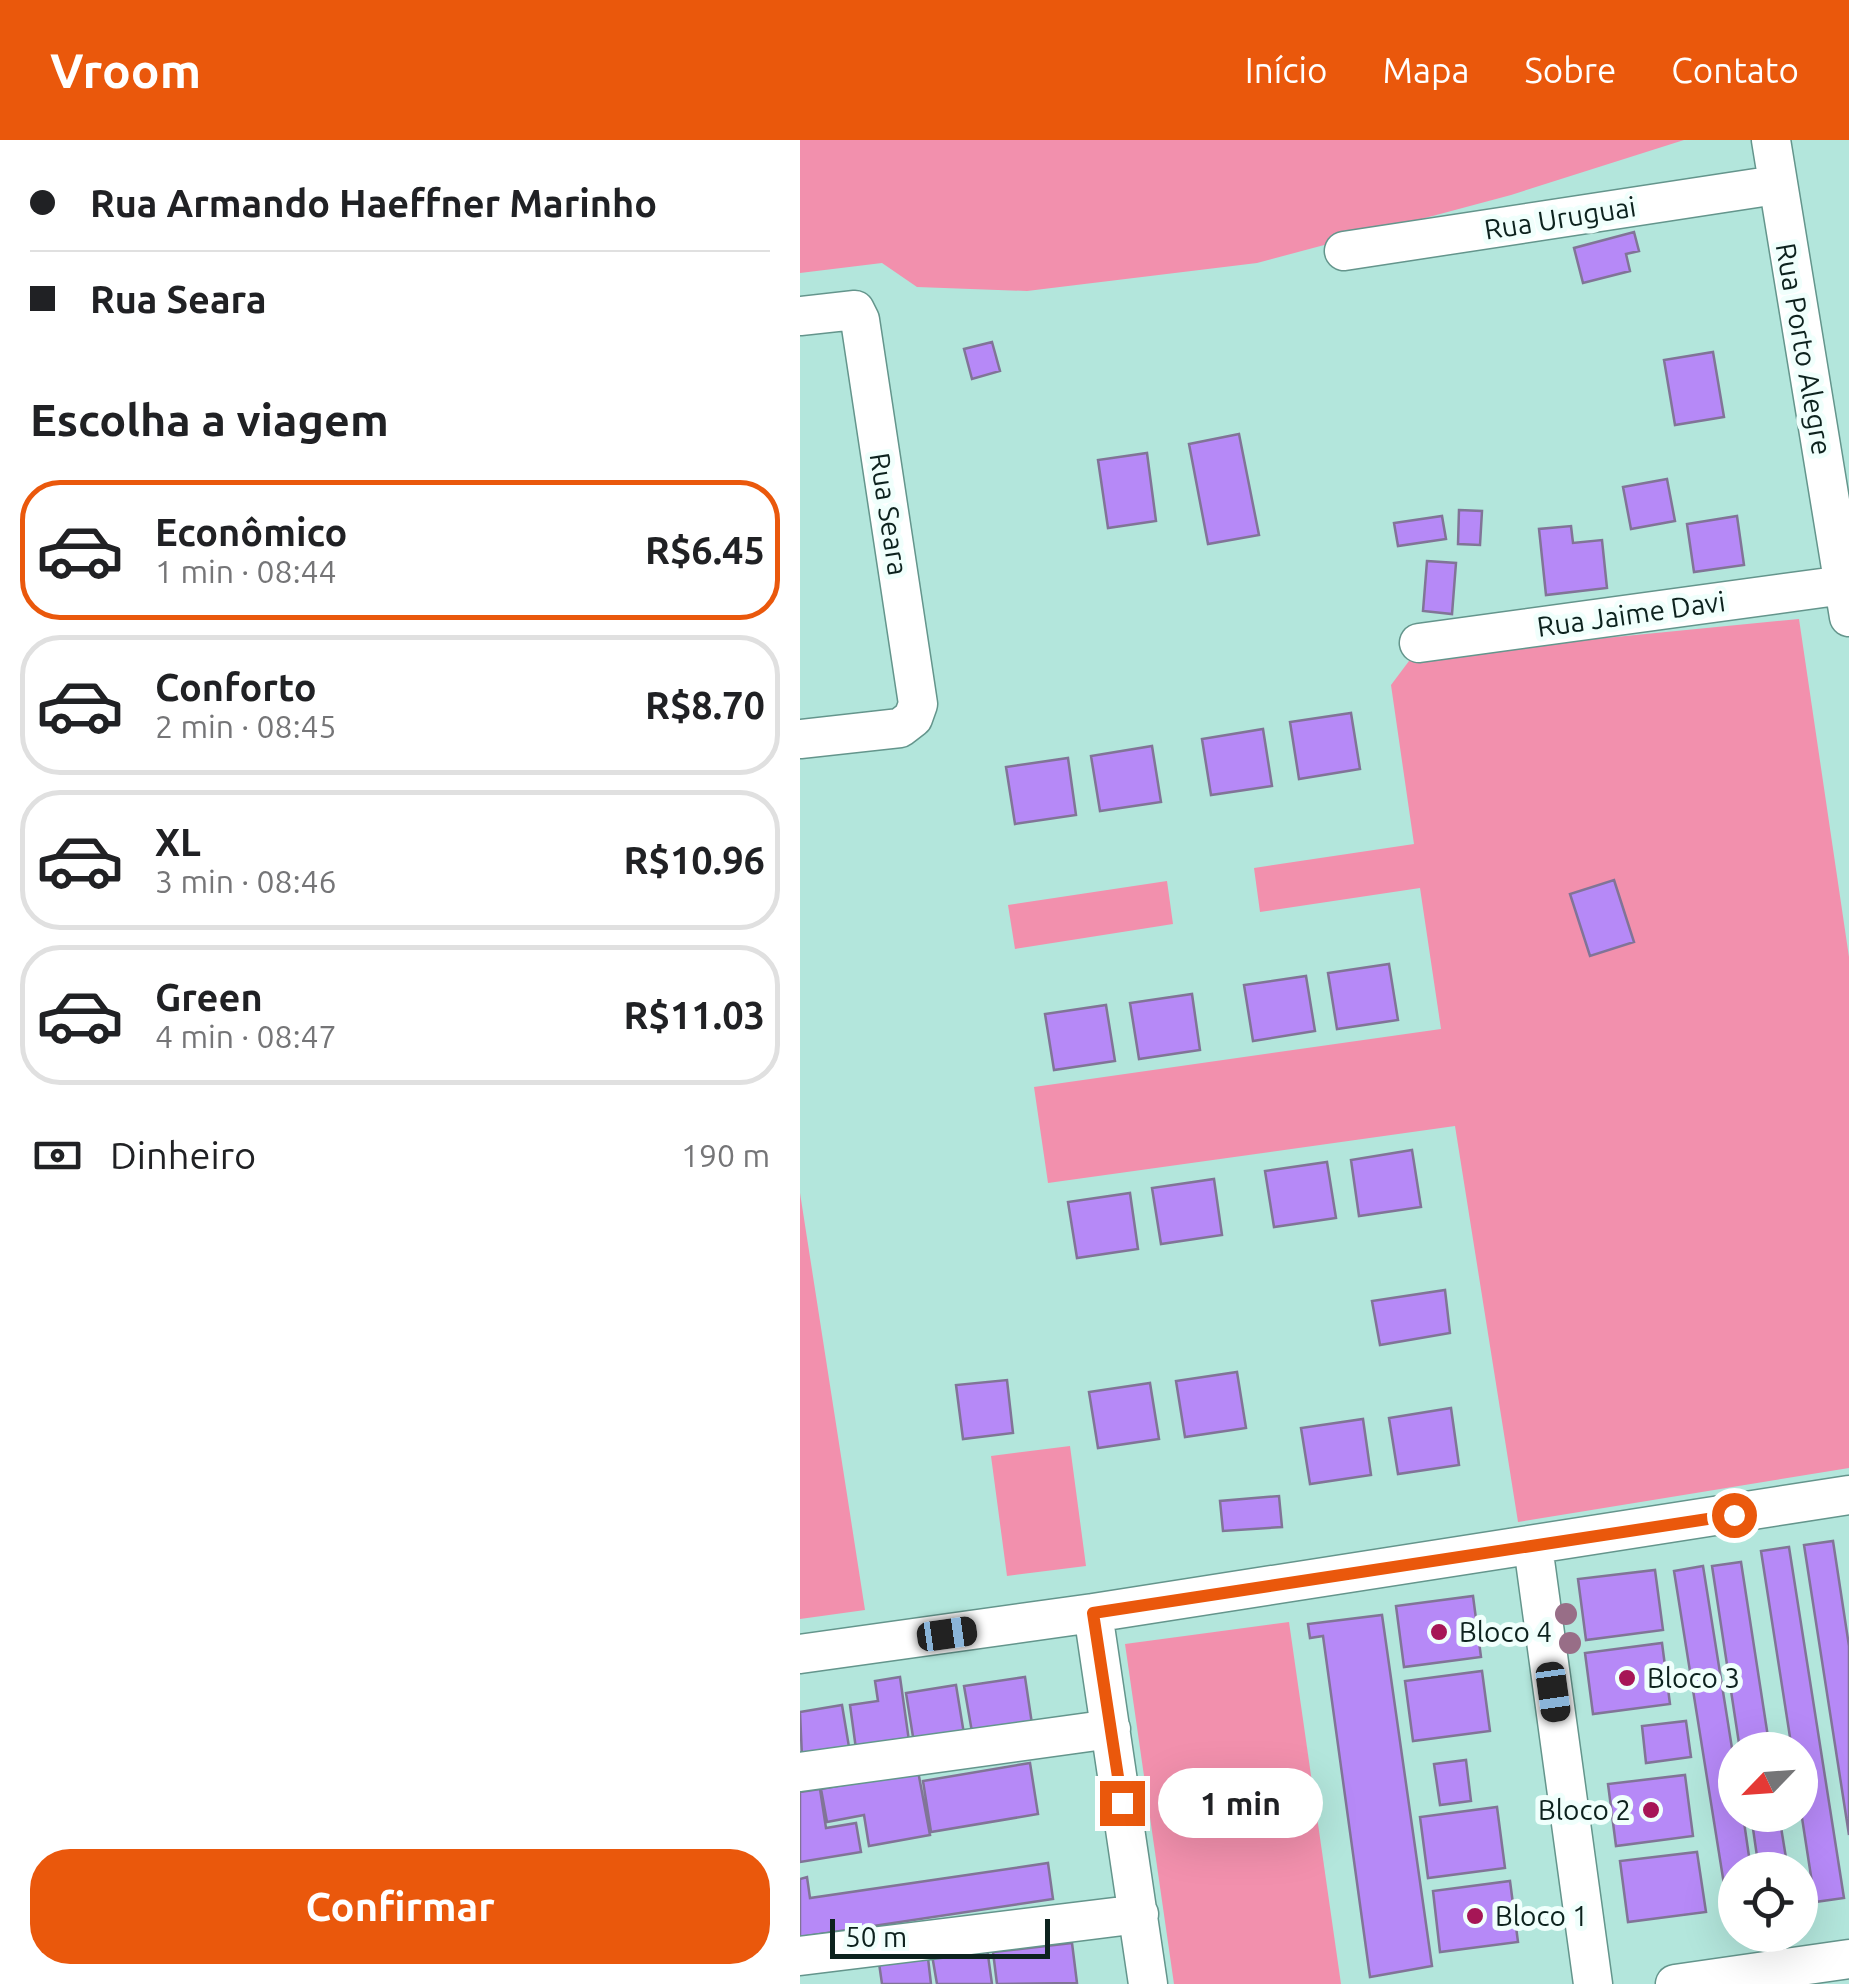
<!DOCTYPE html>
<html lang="pt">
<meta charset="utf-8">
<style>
body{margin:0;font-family:Ubuntu,sans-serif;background:#f2f2f2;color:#202124;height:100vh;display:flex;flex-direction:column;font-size:38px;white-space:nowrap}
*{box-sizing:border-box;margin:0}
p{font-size:32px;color:#757577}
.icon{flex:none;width:55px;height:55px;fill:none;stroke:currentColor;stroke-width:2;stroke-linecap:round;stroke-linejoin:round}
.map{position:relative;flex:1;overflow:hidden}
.side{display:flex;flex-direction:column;background:#fff;width:800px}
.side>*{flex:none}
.banner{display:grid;align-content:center;height:220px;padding:0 30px;background:#fff}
.needle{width:65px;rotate:245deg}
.controls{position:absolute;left:918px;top:1592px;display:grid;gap:20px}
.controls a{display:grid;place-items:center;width:100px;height:100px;border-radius:50%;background:#fff;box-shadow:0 10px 40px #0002;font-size:50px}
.scale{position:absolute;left:30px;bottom:25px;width:220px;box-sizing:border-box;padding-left:10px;border:5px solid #0d221e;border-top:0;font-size:28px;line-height:35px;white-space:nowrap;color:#0d221e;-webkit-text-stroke:8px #f0fffc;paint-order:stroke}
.end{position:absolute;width:45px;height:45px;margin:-22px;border:12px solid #ea580c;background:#fff;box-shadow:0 0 0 5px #fff}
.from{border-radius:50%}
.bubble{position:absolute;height:70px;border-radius:35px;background:#fff;box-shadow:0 10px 40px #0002;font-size:32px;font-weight:700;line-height:70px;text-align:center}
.car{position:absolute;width:30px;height:60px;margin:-30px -15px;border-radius:12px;box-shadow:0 0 8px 2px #0007;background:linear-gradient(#222 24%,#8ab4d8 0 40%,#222 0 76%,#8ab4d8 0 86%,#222 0)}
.banner b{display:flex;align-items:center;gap:35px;height:95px;font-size:38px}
.banner b+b{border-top:2px solid #e0e0e0}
.banner i{width:25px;height:25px;background:#202124}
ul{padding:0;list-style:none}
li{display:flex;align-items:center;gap:30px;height:140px;margin:0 20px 15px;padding:0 10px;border:5px solid #e0e0e0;border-radius:40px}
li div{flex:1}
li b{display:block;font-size:38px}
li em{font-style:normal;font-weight:700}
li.current{border-color:#ea580c}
li>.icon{width:90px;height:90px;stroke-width:1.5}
h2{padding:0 30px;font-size:45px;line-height:120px}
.pay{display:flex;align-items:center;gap:25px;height:110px;padding:0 30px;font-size:38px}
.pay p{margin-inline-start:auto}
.action{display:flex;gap:20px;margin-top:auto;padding:20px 30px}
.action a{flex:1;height:115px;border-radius:40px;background:#ea580c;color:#fff;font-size:40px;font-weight:700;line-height:115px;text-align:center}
header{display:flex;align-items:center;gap:60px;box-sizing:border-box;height:140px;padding:0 50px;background:#ea580c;color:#fff}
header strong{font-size:48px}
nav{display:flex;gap:55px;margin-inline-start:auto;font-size:35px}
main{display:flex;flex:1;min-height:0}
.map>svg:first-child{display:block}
.green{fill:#f290ad}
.building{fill:#b689f7;stroke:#817497;stroke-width:2.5}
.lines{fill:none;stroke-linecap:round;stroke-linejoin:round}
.minor-casing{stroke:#64958c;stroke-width:41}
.minor{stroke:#fff;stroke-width:38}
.tree{fill:#986e87}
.route{stroke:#ea580c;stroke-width:12}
.poi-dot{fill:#a61656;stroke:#f0fffc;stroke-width:4}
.labels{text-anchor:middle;stroke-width:10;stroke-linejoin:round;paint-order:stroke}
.street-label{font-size:28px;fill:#0d221e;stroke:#f0fffc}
.poi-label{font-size:28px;fill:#0d221e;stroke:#f0fffc;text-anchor:start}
</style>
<header>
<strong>Vroom</strong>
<nav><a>Início</a><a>Mapa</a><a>Sobre</a><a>Contato</a></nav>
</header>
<main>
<section class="side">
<div class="banner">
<b><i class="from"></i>Rua Armando Haeffner Marinho</b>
<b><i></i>Rua Seara</b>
</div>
<h2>Escolha a viagem</h2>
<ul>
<li class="current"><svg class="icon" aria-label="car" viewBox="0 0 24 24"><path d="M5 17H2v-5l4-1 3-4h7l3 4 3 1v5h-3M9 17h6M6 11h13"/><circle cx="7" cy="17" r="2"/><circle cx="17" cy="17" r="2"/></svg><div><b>Econômico</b><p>1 min · 08:44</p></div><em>R$6.45</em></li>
<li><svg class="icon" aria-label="car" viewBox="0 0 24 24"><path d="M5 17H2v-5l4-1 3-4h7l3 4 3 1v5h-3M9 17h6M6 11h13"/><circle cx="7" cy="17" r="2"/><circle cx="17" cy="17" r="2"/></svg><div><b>Conforto</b><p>2 min · 08:45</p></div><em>R$8.70</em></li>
<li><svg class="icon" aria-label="car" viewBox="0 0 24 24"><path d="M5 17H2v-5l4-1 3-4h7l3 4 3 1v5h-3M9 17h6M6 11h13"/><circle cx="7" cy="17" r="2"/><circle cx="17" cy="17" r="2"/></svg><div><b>XL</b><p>3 min · 08:46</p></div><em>R$10.96</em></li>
<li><svg class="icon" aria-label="car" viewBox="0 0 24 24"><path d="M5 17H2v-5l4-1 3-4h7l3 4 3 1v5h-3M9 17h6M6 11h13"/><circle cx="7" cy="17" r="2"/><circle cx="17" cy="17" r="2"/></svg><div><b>Green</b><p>4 min · 08:47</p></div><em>R$11.03</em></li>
</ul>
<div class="pay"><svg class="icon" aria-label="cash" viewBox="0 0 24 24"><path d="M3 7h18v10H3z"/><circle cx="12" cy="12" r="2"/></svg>Dinheiro<p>190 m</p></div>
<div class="action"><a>Confirmar</a></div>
</section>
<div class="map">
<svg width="1049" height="1844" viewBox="0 0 1049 1844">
<rect width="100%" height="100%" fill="#b3e6dc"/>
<!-- green -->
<path class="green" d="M0,0H884L711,55L457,123L227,151L117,147L82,123L0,133Z
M999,479L1049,817V1328L718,1382L655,986L248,1043L234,947L641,889L620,748L460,772L454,728L614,704L591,545L612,517Z
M367,741L373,784L215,809L208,765Z
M0,1053L65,1470L0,1479Z
M270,1306L286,1426L207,1436L191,1316Z
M489,1482L541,1844H374L325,1504Z"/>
<!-- building -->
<path class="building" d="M834,92L839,111L826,114L830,131L783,143L774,108Z
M192,202L200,231L172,239L164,209Z
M913,212L924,277L875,285L864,220Z
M439,294L459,395L408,404L389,304Z
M347,313L356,381L308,388L298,320Z
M867,339L875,381L831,389L823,347Z
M659,370L682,371L680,405L658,404Z
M642,376L646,399L598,406L594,383Z
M937,376L944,425L894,432L887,384Z
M771,386L773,403L802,400L807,448L746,455L739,389Z
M627,421L656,423L652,474L623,471Z
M551,573L560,629L499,639L490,582Z
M463,589L472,646L411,655L402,599Z
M352,606L361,662L300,671L291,616Z
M268,618L276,675L215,684L206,627Z
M814,740L834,802L790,816L770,754Z
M589,824L598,880L537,889L528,833Z
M506,836L515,891L453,901L444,845Z
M392,854L400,910L339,919L330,863Z
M306,865L315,921L254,930L245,874Z
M612,1010L621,1067L559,1076L551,1020Z
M527,1022L536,1078L474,1087L465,1031Z
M414,1039L422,1095L361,1104L352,1048Z
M330,1053L338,1109L277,1118L268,1062Z
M645,1150L650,1193L580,1205L572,1161Z
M437,1232L446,1288L385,1297L376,1241Z
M207,1240L213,1293L163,1299L156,1245Z
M350,1243L359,1299L298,1308L289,1252Z
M651,1268L659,1325L598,1334L589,1278Z
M563,1279L571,1335L510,1344L501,1288Z
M479,1356L482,1387L423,1391L420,1361Z
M1033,1401L1049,1506V1695L1004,1405Z
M989,1407L1044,1758L1015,1762L1000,1665V1610H992L961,1411Z
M941,1422L970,1610H940L912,1426Z
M903,1426L935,1627V1675H943L951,1730H935V1781L930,1782L874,1431Z
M855,1430L863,1490L786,1500L778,1439Z
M673,1456L681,1517L604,1527L596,1466Z
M582,1475L632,1826L570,1837L523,1496L510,1498L508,1484Z
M862,1503L870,1564L793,1574L785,1513Z
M682,1531L690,1591L613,1601L605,1541Z
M100,1537L109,1601L56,1609L50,1565L78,1561L75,1541Z
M225,1537L232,1584L172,1592L164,1546Z
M156,1545L164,1594L114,1603L106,1553Z
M42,1565L49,1607L2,1617L0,1572Z
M886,1581L891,1617L846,1623L842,1586Z
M666,1620L671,1661L640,1665L634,1624Z
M230,1623L238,1674L131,1692L123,1641Z
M118,1631L130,1695L69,1706L64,1675L27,1682L21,1649Z
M885,1635L893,1696L816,1706L808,1644Z
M20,1649L26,1688L56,1683L61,1712L0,1722V1652Z
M697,1667L705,1728L628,1738L620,1677Z
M951,1675H979L988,1730H959Z
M897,1712L906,1772L828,1782L820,1721Z
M248,1723L253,1759L0,1797V1739L7,1737L10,1758Z
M710,1741L718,1802L640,1812L633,1751Z
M272,1803L277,1843L197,1844L193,1812Z
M187,1808L192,1844H137L132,1815Z
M128,1818L131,1844H82L79,1823Z"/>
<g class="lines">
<!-- minor casing -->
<g class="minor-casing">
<path id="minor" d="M971,0L1049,477
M544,111L976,45
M0,176L55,170L60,180L118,564L113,578L100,588L0,599
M619,503L1044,445
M733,1406L793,1844
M293,1473L348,1844
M0,1514L293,1473L1049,1355
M0,1632L311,1589
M0,1816L339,1774
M875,1844L1049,1819"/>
</g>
<!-- minor -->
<use href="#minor" class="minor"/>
</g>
<!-- trees -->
<g class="tree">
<circle cx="766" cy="1474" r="11"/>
<circle cx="770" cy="1503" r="11"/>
</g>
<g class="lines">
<!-- route -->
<path class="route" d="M322,1663L293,1473L934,1375"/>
</g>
<!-- markers -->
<g class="poi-dot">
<circle cx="639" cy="1492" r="10"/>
<circle cx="827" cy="1538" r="10"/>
<circle cx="851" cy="1670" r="10"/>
<circle cx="675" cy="1776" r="10"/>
</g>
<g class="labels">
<!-- street labels -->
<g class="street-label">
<text transform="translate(760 78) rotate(-9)" y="10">Rua Uruguai</text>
<text transform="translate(1004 209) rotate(80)" y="10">Rua Porto Alegre</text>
<text transform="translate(89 374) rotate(81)" y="10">Rua Seara</text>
<text transform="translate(831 474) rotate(-8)" y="10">Rua Jaime Davi</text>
</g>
<!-- poi labels -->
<g class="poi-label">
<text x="659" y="1502">Bloco 4</text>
<text x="847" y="1548">Bloco 3</text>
<text x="831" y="1680" text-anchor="end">Bloco 2</text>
<text x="695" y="1786">Bloco 1</text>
</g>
</g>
</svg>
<div class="controls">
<a><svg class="needle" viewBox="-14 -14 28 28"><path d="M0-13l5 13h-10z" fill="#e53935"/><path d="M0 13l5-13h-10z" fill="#757577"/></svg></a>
<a><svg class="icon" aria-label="locate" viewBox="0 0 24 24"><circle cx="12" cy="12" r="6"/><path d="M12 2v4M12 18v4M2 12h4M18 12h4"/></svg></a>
</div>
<div class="scale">50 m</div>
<i class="end from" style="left:934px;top:1375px"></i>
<i class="end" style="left:322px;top:1663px"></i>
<div class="bubble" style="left:358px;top:1628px;width:165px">1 min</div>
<i class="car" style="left:147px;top:1494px;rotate:82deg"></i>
<i class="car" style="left:753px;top:1552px;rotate:172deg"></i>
</div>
</main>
